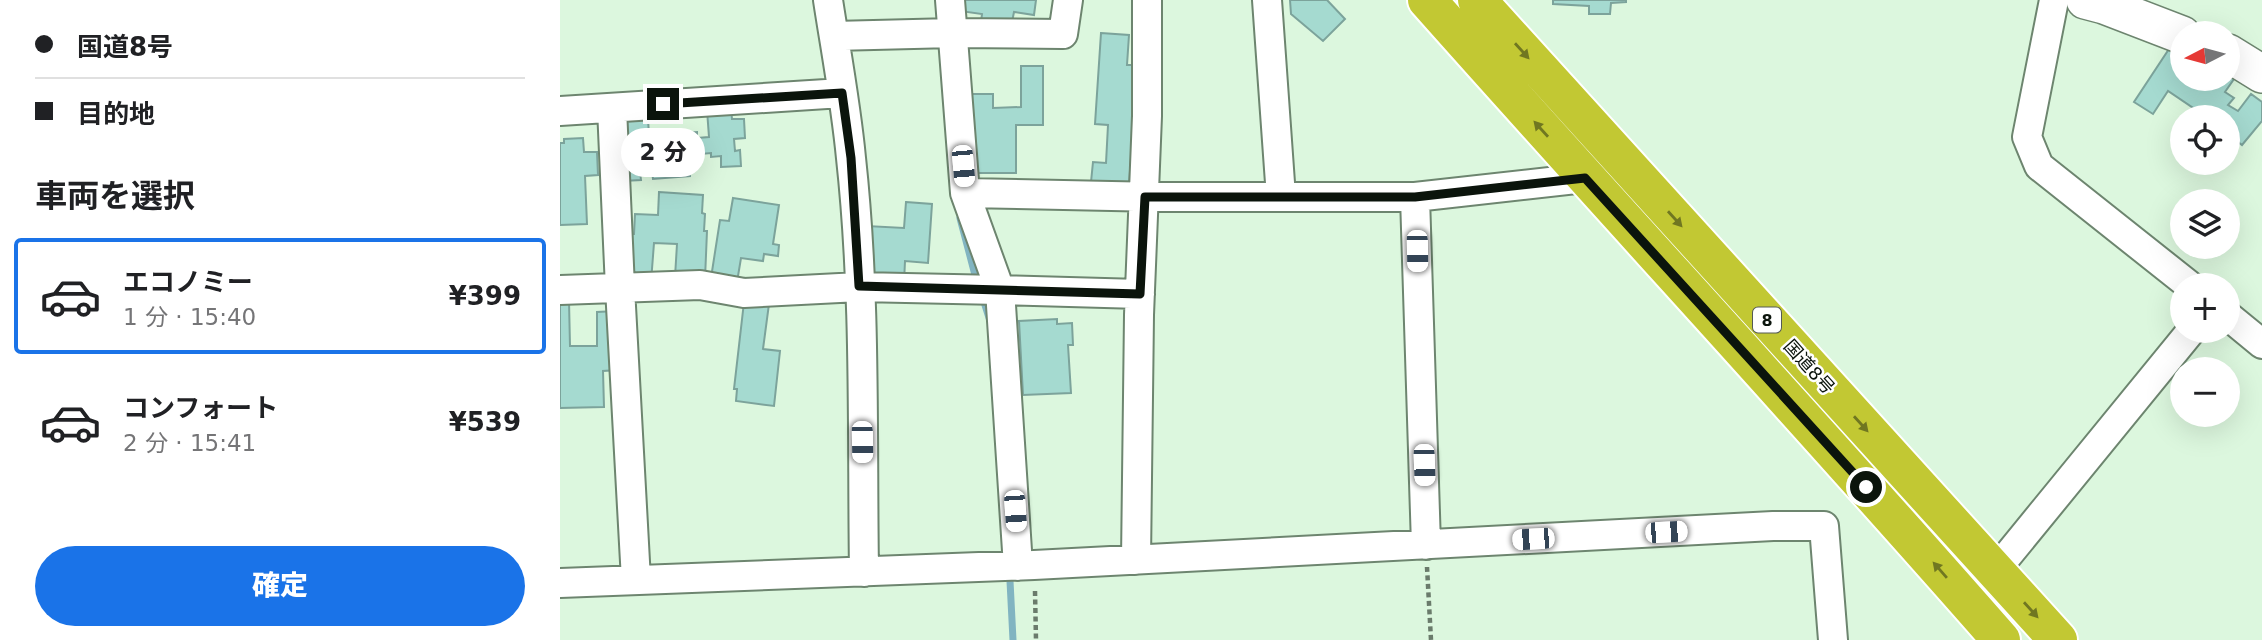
<!DOCTYPE html>
<html lang="ja">
<meta charset="utf-8">
<style>
body{margin:0;font-family:"DejaVu Sans","Noto Sans JP",sans-serif;background:#f6f6f6;color:#202124;height:100vh;display:flex;flex-direction:column;font-size:26px;white-space:nowrap}
*{box-sizing:border-box;margin:0}
p{font-size:23px;color:#757577}
.icon{flex:none;width:38px;height:38px;fill:none;stroke:currentColor;stroke-width:2;stroke-linecap:round;stroke-linejoin:round}
.map{position:relative;flex:1;overflow:hidden}
.drawer{display:flex;flex-direction:column;background:#fff;width:560px}
.drawer>*{flex:none}
.top-card{display:grid;align-content:center;height:154px;padding:0 35px;background:#fff}
.needle{width:46px;rotate:264deg}
.tools{position:absolute;left:1610px;top:21px;display:grid;gap:14px}
.tools a{display:grid;place-items:center;width:70px;height:70px;border-radius:50%;background:#fff;box-shadow:0 7px 28px #0002;font-size:35px}
.end{position:absolute;width:32px;height:32px;margin:-16px;border:9px solid #0b140c;background:#fff;box-shadow:0 0 0 4px #fff}
.from{border-radius:50%}
.bubble{position:absolute;height:49px;border-radius:24px;background:#fff;box-shadow:0 7px 28px #0002;font-size:23px;font-weight:800;line-height:49px;text-align:center}
.car{position:absolute;width:21px;height:42px;margin:-21px -10px;border-radius:9px;box-shadow:0 0 5px 2px #0007;background:linear-gradient(#fff 24%,#345 0 40%,#fff 0 76%,#345 0 86%,#fff 0)}
.top-card b{display:flex;align-items:center;gap:24px;height:66px;font-size:26px}
.top-card b+b{border-top:2px solid #e0e0e0}
.top-card i{width:18px;height:18px;background:#202124}
ul{padding:0;list-style:none}
li{display:flex;align-items:center;gap:21px;height:116px;margin:0 14px 10px;padding:0 21px;border:4px solid transparent;border-radius:7px}
li div{flex:1}
li b{display:block;font-size:26px}
li em{font-style:normal;font-weight:800}
li.active{border-color:#1a73e8}
li>.icon{width:63px;height:63px;stroke-width:1.5}
h2{padding:0 35px;font-size:32px;line-height:84px}
.primary-button{display:flex;gap:14px;margin-top:auto;padding:14px 35px}
.primary-button a{flex:1;height:80px;border-radius:42px;background:#1a73e8;color:#fff;font-size:28px;font-weight:800;line-height:80px;text-align:center}
main{display:flex;flex:1;min-height:0}
.map>svg:first-child{display:block}
.lines{fill:none;stroke-linecap:round;stroke-linejoin:round}
.stream{stroke:#81b4c1;stroke-width:7}
.building{fill:#a5dad0;stroke:#7ca39b;stroke-width:2}
.minor-casing{stroke:#6d856f;stroke-width:32}
.tertiary-casing{stroke:#6d856f;stroke-width:40}
.trunk-casing{stroke:#fff;stroke-width:42}
.path{stroke:#6a7b6b;stroke-width:4.5;stroke-dasharray:5 3.5;stroke-linecap:butt}
.minor{stroke:#fff;stroke-width:28}
.tertiary{stroke:#fff;stroke-width:37}
.trunk{stroke:#c2c833;stroke-width:38}
.oneway{fill:#707721}
.route{stroke:#0b140c;stroke-width:9}
.labels{text-anchor:middle;stroke-width:5;stroke-linejoin:round;paint-order:stroke}
.shield{fill:#fff;stroke:#545a55;stroke-width:2}
.shield-label{font-size:16px;font-weight:bold;fill:#0b140c}
.street-label{font-size:18px;fill:#0b140c;stroke:#fff}
</style>
<main>
<section class="drawer">
<div class="top-card">
<b><i class="from"></i>国道8号</b>
<b><i></i>目的地</b>
</div>
<h2>車両を選択</h2>
<ul>
<li class="active"><svg class="icon" aria-label="car" viewBox="0 0 24 24"><path d="M5 17H2v-5l4-1 3-4h7l3 4 3 1v5h-3M9 17h6M6 11h13"/><circle cx="7" cy="17" r="2"/><circle cx="17" cy="17" r="2"/></svg><div><b>エコノミー</b><p>1 分 · 15:40</p></div><em>¥399</em></li>
<li><svg class="icon" aria-label="car" viewBox="0 0 24 24"><path d="M5 17H2v-5l4-1 3-4h7l3 4 3 1v5h-3M9 17h6M6 11h13"/><circle cx="7" cy="17" r="2"/><circle cx="17" cy="17" r="2"/></svg><div><b>コンフォート</b><p>2 分 · 15:41</p></div><em>¥539</em></li>
</ul>
<div class="primary-button"><a>確定</a></div>
</section>
<div class="map">
<svg width="1702" height="640" viewBox="0 0 1702 640">
<rect width="100%" height="100%" fill="#dcf7de"/>
<g class="lines">
<!-- stream -->
<path class="stream" d="M400,218L415,275
M424,302L430,321
M450,581L453,640"/>
</g>
<!-- building -->
<path class="building" d="M401,0H476L474,15L454,12L451,27L421,22L422,14L400,11Z
M730,0H767L785,19L763,41L731,14Z
M993,0H1066V2L1051,3L1050,14H1029V6L993,4Z
M541,33L569,35L567,65H578L569,184L531,182L533,162L546,163L548,125L535,124Z
M1609,49L1622,54V79H1668V75L1674,79L1665,92L1674,98L1668,105L1678,111L1691,94L1702,102V121L1682,145L1668,134V117H1634L1639,112L1608,91L1593,114L1574,102Z
M1609,49L1622,54V79H1668V75L1674,79L1665,92L1674,98L1668,105L1678,111L1691,94L1702,102V121L1682,145L1668,134V117H1634L1639,112L1608,91L1593,114L1574,102Z
M461,66H483V125H456V173H415V132H410V94H433V108L461,107Z
M171,108L172,119H184L185,138L174,139L175,151L180,150L181,166L161,167V156L151,157V153L129,155L130,176L93,179L90,155L78,156L81,180L63,181L62,120L88,119L89,135L137,132V138L149,137L147,110Z
M23,138L24,152H37L38,175L25,176L27,224L0,225V143H4V139Z
M99,192L143,195L142,213L145,214L144,231H147L145,279L115,277L117,244L94,243L91,282L69,280L71,234H74L75,214L98,215Z
M173,198L219,205L213,244L219,245L218,256L204,254L203,261L181,258L177,282L151,278L160,220L169,221Z
M346,202L372,204L368,263L345,261L344,283L307,281V226L344,228Z
M0,301H9L10,346H37V312L56,311L58,370L43,371L44,407L0,408Z
M184,302L209,304L203,349L220,351L214,406L176,401L177,389H174Z
M497,319V324L512,323L513,345H508L511,393L463,395L459,321Z"/>
<g class="lines">
<!-- minor casing -->
<g class="minor-casing">
<path id="minor" d="M268,0C276,52 286,105 291,158C306,295 302,434 304,572
M707,0L721,197
M1494,0L1467,137L1479,166L1629,285
M274,36L393,33L503,34L508,0
M52,108L60,288L76,580
M0,111L282,93
M405,193L599,197H855L1025,178
M855,197L866,545
M0,290L140,285L184,293L299,287L440,290L405,193L390,0
M1668,316L1702,344
M576,560L579,315L587,116V0
M458,566L440,290L580,294
M1435,571L1631,331
M0,583L474,565L1213,526H1264L1273,640"/>
</g>
<!-- tertiary casing -->
<g class="tertiary-casing">
<path id="tertiary" d="M1525,0L1544,5L1622,35
M1668,53L1702,74"/>
</g>
<!-- trunk casing -->
<g class="trunk-casing">
<path id="trunk" d="M867,0C1057,214 1252,424 1441,640
M917,0L1498,640"/>
</g>
<!-- path -->
<path class="path" d="M867,567L871,640
M475,591L476,640"/>
<!-- minor -->
<use href="#minor" class="minor"/>
<!-- tertiary -->
<use href="#tertiary" class="tertiary"/>
<!-- trunk -->
<use href="#trunk" class="trunk"/>
</g>
<!-- one-way arrows -->
<defs><path id="oneway-solid" d="M-6-.8H1V-3.2L6.5 0L1 3.2V.8H-6Z" transform="scale(1.75)"/></defs>
<g class="oneway">
<use href="#oneway-solid" transform="translate(962 51) rotate(48)"/>
<use href="#oneway-solid" transform="translate(981 129) rotate(-132)"/>
<use href="#oneway-solid" transform="translate(1115 219) rotate(48)"/>
<use href="#oneway-solid" transform="translate(1301 424) rotate(48)"/>
<use href="#oneway-solid" transform="translate(1380 570) rotate(-131)"/>
<use href="#oneway-solid" transform="translate(1471 610) rotate(48)"/>
</g>
<g class="lines">
<!-- route -->
<path class="route" d="M103,104L282,93L291,158L299,286L580,294L585,197H855L1025,178L1306,487"/>
</g>
<g class="labels">
<!-- shield labels -->
<rect class="shield" x="1193" y="307.5" width="28" height="25" rx="5"/>
<g class="shield-label">
<text x="1207" y="326">8</text>
</g>
<!-- street labels -->
<g class="street-label">
<text transform="translate(1249 367) rotate(48)" y="6">国道8号</text>
</g>
</g>
</svg>
<div class="tools">
<a><svg class="needle" viewBox="-14 -14 28 28"><path d="M0-13l5 13h-10z" fill="#e53935"/><path d="M0 13l5-13h-10z" fill="#757577"/></svg></a>
<a><svg class="icon" aria-label="locate" viewBox="0 0 24 24"><circle cx="12" cy="12" r="6"/><path d="M12 2v4M12 18v4M2 12h4M18 12h4"/></svg></a>
<a><svg class="icon" aria-label="layers" viewBox="0 0 24 24"><path d="M12 4l9 5-9 5-9-5zM3 14l9 5 9-5"/></svg></a>
<a>+</a>
<a>−</a>
</div>
<i class="end from" style="left:1306px;top:487px"></i>
<i class="end" style="left:103px;top:104px"></i>
<div class="bubble" style="left:61px;top:128px;width:84px">2 分</div>
<i class="car" style="left:403px;top:166px;rotate:175deg"></i>
<i class="car" style="left:857px;top:251px;rotate:179deg"></i>
<i class="car" style="left:302px;top:442px;rotate:179deg"></i>
<i class="car" style="left:864px;top:465px;rotate:178deg"></i>
<i class="car" style="left:455px;top:511px;rotate:176deg"></i>
<i class="car" style="left:1106px;top:532px;rotate:87deg"></i>
<i class="car" style="left:973px;top:539px;rotate:267deg"></i>
</div>
</main>
